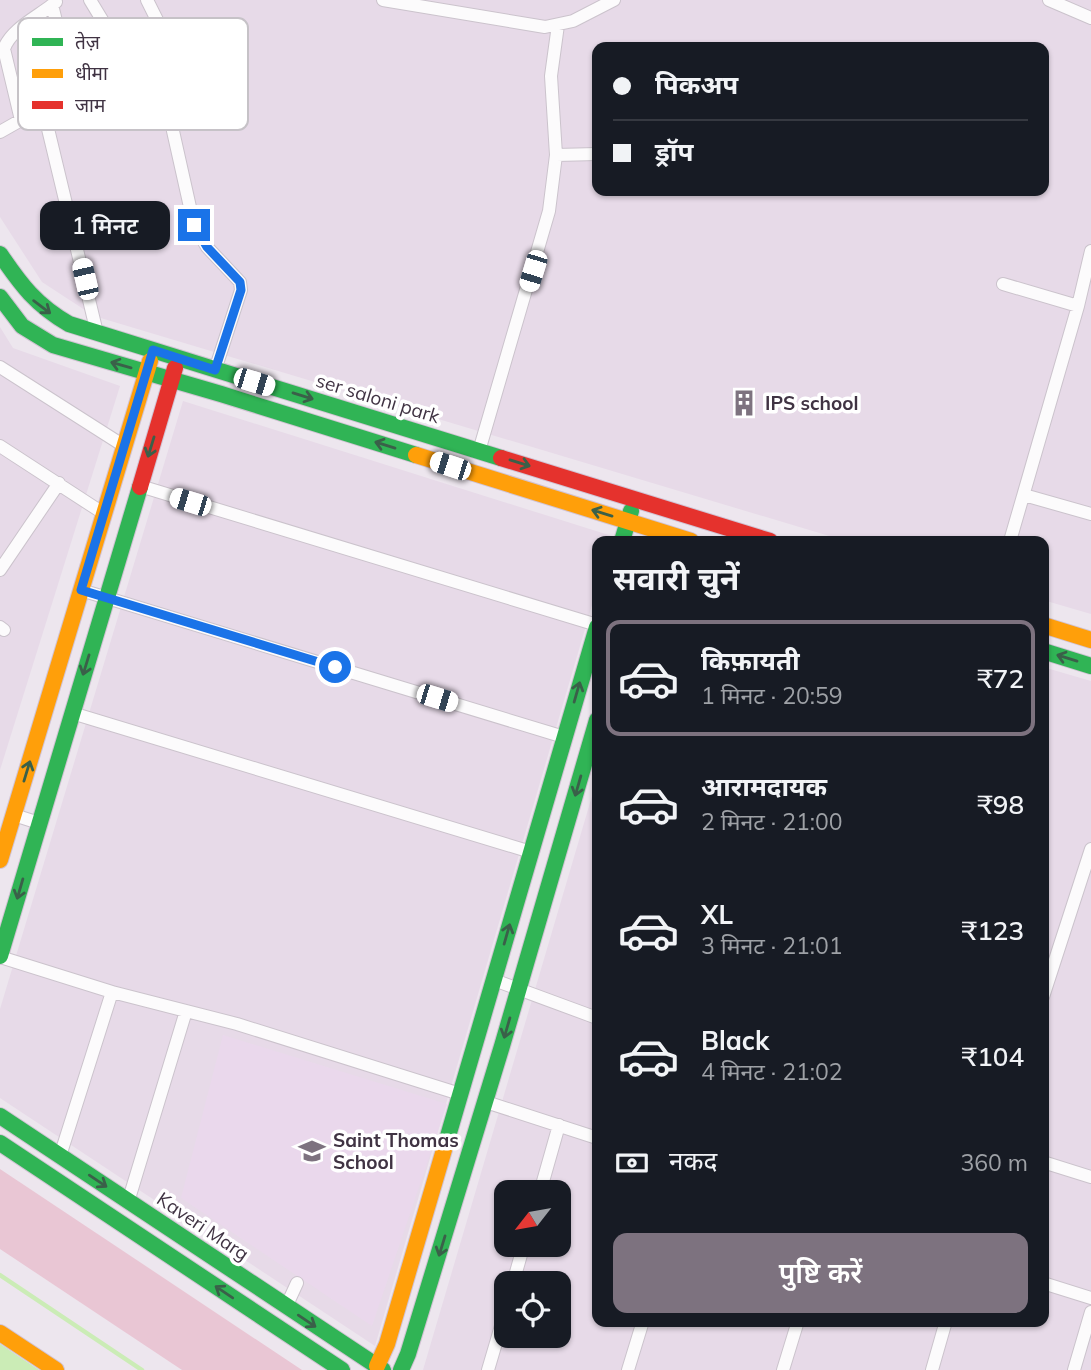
<!DOCTYPE html>
<html lang="hi">
<meta charset="utf-8">
<style>
body{margin:0;font-family:Mulish,"Noto Sans Devanagari",sans-serif;background:#242831;color:#f1f3f6;height:100vh;display:flex;flex-direction:column;font-size:26px;white-space:nowrap}
*{box-sizing:border-box;margin:0}
p{font-size:23px;color:#9ea1a6}
.icon{flex:none;width:38px;height:38px;fill:none;stroke:currentColor;stroke-width:2;stroke-linecap:round;stroke-linejoin:round}
.map{position:relative;flex:1;overflow:hidden}
.sheet{position:absolute;left:592px;top:536px;width:457px;height:791px;display:flex;flex-direction:column;background:#171b24;border-radius:14px;box-shadow:0 2px 5px #0004}
.sheet>*{flex:none}
.top-card{position:absolute;left:592px;top:42px;width:457px;height:154px;border-radius:14px;box-shadow:0 2px 5px #0004;display:grid;align-content:center;height:154px;padding:0 21px;background:#171b24}
.needle{width:46px;rotate:239deg}
.controls{position:absolute;left:494px;top:1180px;display:grid;gap:14px}
.controls a{display:grid;place-items:center;width:77px;height:77px;border-radius:14px;background:#171b24;box-shadow:0 2px 5px #0004;font-size:35px}
.end{position:absolute;width:32px;height:32px;margin:-16px;border:9px solid #1a73e8;background:#fff;box-shadow:0 0 0 4px #fff}
.from{border-radius:50%}
.bubble{position:absolute;height:49px;border-radius:14px;background:#171b24;box-shadow:0 2px 5px #0004;font-size:23px;font-weight:600;line-height:49px;text-align:center}
.car{position:absolute;width:21px;height:42px;margin:-21px -10px;border-radius:9px;box-shadow:0 0 5px 2px #0007;background:linear-gradient(#fff 24%,#345 0 40%,#fff 0 76%,#345 0 86%,#fff 0)}
.top-card b{display:flex;align-items:center;gap:24px;height:66px;font-size:26px}
.top-card b+b{border-top:2px solid #363941}
.top-card i{width:18px;height:18px;background:#f1f3f6}
ul{padding:0;list-style:none}
li{display:flex;align-items:center;gap:21px;height:116px;margin:0 14px 10px;padding:0 7px;border:4px solid transparent;border-radius:14px}
li div{flex:1}
li b{display:block;font-size:26px}
li em{font-style:normal;font-weight:600}
li.active{border-color:#7d727f}
li>.icon{width:63px;height:63px;stroke-width:1.5}
h2{padding:0 21px;font-size:32px;line-height:84px}
.pay{display:flex;align-items:center;gap:18px;height:77px;padding:0 21px;font-size:26px}
.pay p{margin-inline-start:auto}
.action{display:flex;gap:14px;margin-top:auto;padding:14px 21px}
.action a{flex:1;height:80px;border-radius:14px;background:#7d727f;color:#fff;font-size:28px;font-weight:600;line-height:80px;text-align:center}
.map>svg:first-child{display:block}
.residential{fill:#e7dae8;fill-rule:evenodd}
.education{fill:#ead8ec}
.green{fill:#e9c6d4}
.water{fill:#cbecb6}
.lines{fill:none;stroke-linecap:round;stroke-linejoin:round}
.stream{stroke:#cbecb6;stroke-width:4.5}
.street-casing{stroke:#cbc3cc;stroke-width:14}
.fast-casing{stroke:#d1c3d3;stroke-width:18}
.slow-casing{stroke:#d1c3d3;stroke-width:18}
.jam-casing{stroke:#d1c3d3;stroke-width:18}
.street{stroke:#fcfbfc;stroke-width:12}
.fast{stroke:#30b455;stroke-width:16}
.slow{stroke:#ff9f0a;stroke-width:16}
.jam{stroke:#e5322d;stroke-width:16}
.oneway{stroke:#3a6049}
.route{stroke:#1a73e8;stroke-width:9}
.labels{text-anchor:middle;stroke-width:7;stroke-linejoin:round;paint-order:stroke}
.street-label{font-size:19px;fill:#403343;stroke:#fff}
.poi-label{font-size:19px;font-weight:bold;fill:#403343;stroke:#fff;text-anchor:start}
.key{fill:#fff;stroke:#c6c2c7;stroke-width:2}
.key-label{font-size:19px;fill:#403343}
</style>
<div class="map">
<svg width="1091" height="1370" viewBox="0 0 1091 1370">
<rect width="100%" height="100%" fill="#ede6ee"/>
<!-- residential -->
<path class="residential" d="M0,0H1091V614L1043,600V541H846L94,316L42,282L0,217ZM597,47H1043V191H597Z
M0,327L13,348L120,386L0,770Z
M183,401L612,536L610,541H597V588L375,1346L0,1098V1009Z
M1043,667L1091,681V1370H423L597,779V1321H1043ZM506,1192H558V1244H506ZM506,1283H558V1335H506Z"/>
<!-- education -->
<path class="education" d="M223,1035L447,1104L372,1326L181,1198Z"/>
<!-- green -->
<path class="green" d="M0,1169L302,1370H182L0,1249Z"/>
<!-- water -->
<path class="water" d="M0,1344L39,1370H0Z"/>
<g class="lines">
<!-- stream -->
<path class="stream" d="M0,1275L142,1370"/>
<!-- street casing -->
<g class="street-casing">
<path id="street" d="M90,0L127,61
M383,0L545,27L573,21L614,0
M1049,0L1091,18
M56,2L52,5L56,21L90,81
M154,46L194,225L207,247L240,282L241,290L215,370
M43,108L97,333
M21,120L4,49C10,30 37,17 52,5
M0,132L159,42L163,38V32L147,0
M556,155L597,154
M1003,284L1078,306
M0,367L124,446
M0,446L103,513
M479,451L549,211L556,155L551,76L558,25
M140,486L597,625
M1024,495L1091,514
M1010,541L1078,306L1091,251
M0,570L59,483
M81,590L564,737
M0,627L4,630
M72,713L531,852
M14,815L39,823
M0,957L112,992L237,1024L460,1094
M494,980L597,1018
M1043,997L1091,849
M486,1102L597,1138
M60,1156L112,992
M1043,1162L1091,1177
M540,1192L559,1125
M128,1202L186,1011
M513,1283L524,1244
M1043,1283L1091,1298
M286,1307L297,1283
M488,1370L506,1309
M628,1370L643,1321
M783,1370L798,1321
M932,1370L946,1321
M1074,1370L1091,1312"/>
</g>
<!-- fast casing -->
<g class="fast-casing">
<path id="fast" d="M0,254C21,285 36,305 69,324L501,458
M0,297L22,326L53,345L221,394L416,455
M622,541L631,511
M1043,651L1091,666
M0,956L140,487
M0,1116L383,1370
M0,1143L342,1370
M446,1143L597,627
M401,1370L408,1354L502,1046L597,720"/>
</g>
<!-- slow casing -->
<g class="slow-casing">
<path id="slow" d="M416,455L691,541
M1043,625L1091,640
M0,860L150,361
M0,1333L56,1370
M377,1366L387,1344L446,1143"/>
</g>
<!-- jam casing -->
<g class="jam-casing">
<path id="jam" d="M501,458L770,541
M140,487L175,368"/>
</g>
<!-- street -->
<use href="#street" class="street"/>
<!-- fast -->
<use href="#fast" class="fast"/>
<!-- slow -->
<use href="#slow" class="slow"/>
<!-- jam -->
<use href="#jam" class="jam"/>
</g>
<!-- one-way arrows -->
<defs><path id="oneway-shaft" d="M-6 0H5M1.5-3L5.5 0L1.5 3" fill="none" stroke-width="1.6" stroke-linecap="round" stroke-linejoin="round" transform="scale(1.75)"/></defs>
<g class="oneway">
<use href="#oneway-shaft" transform="translate(42 307) rotate(37)"/>
<use href="#oneway-shaft" transform="translate(121 365) rotate(-164)"/>
<use href="#oneway-shaft" transform="translate(303 396) rotate(17)"/>
<use href="#oneway-shaft" transform="translate(385 445) rotate(-163)"/>
<use href="#oneway-shaft" transform="translate(151 447) rotate(107)"/>
<use href="#oneway-shaft" transform="translate(520 463) rotate(17)"/>
<use href="#oneway-shaft" transform="translate(602 513) rotate(-163)"/>
<use href="#oneway-shaft" transform="translate(1067 658) rotate(-163)"/>
<use href="#oneway-shaft" transform="translate(86 665) rotate(107)"/>
<use href="#oneway-shaft" transform="translate(577 692) rotate(-74)"/>
<use href="#oneway-shaft" transform="translate(27 771) rotate(-73)"/>
<use href="#oneway-shaft" transform="translate(578 786) rotate(106)"/>
<use href="#oneway-shaft" transform="translate(20 889) rotate(106)"/>
<use href="#oneway-shaft" transform="translate(507 934) rotate(-74)"/>
<use href="#oneway-shaft" transform="translate(507 1028) rotate(106)"/>
<use href="#oneway-shaft" transform="translate(98 1181) rotate(34)"/>
<use href="#oneway-shaft" transform="translate(442 1246) rotate(107)"/>
<use href="#oneway-shaft" transform="translate(224 1292) rotate(-146)"/>
<use href="#oneway-shaft" transform="translate(307 1321) rotate(34)"/>
</g>
<g class="lines">
<!-- route -->
<path class="route" d="M194,225L207,247L240,282L241,290L215,370L153,350L81,590L335,667"/>
</g>
<!-- icons -->
<defs>
<g id="building-bare" transform="scale(2.1)"><path d="M-4-6H4V6H1V3H-1V6H-4ZM-2.5-4.3h1.7v1.8h-1.7ZM.8-4.3h1.7v1.8H.8ZM-2.5-1h1.7V.8h-1.7ZM.8-1h1.7V.8H.8Z" fill="#7d727f" stroke="#fff" stroke-width="2.5" paint-order="stroke"/></g>
<g id="school-bare" transform="scale(2.1)"><path d="M0-5L7-2L0 1L-7-2ZM-4 1L0 2.5L4 1V4Q0 6-4 4Z" fill="#7d727f" stroke="#fff" stroke-width="2.5" paint-order="stroke"/></g>
</defs>
<g fill-rule="evenodd">
<use href="#building-bare" x="744" y="403"/>
<use href="#school-bare" x="312" y="1151"/>
</g>
<g class="labels">
<!-- street labels -->
<g class="street-label">
<text transform="translate(378 398) rotate(17)" y="7">ser saloni park</text>
<text transform="translate(203 1226) rotate(34)" y="7">Kaveri Marg</text>
</g>
<!-- poi labels -->
<g class="poi-label">
<text x="765" y="410">IPS school</text>
<text x="333" y="1147">Saint Thomas<tspan x="333" dy="22">School</tspan></text>
</g>
</g>
<!-- legend -->
<rect x="18" y="18" width="230" height="112" rx="10" class="key"/>
<rect x="32" y="38" width="31" height="8" fill="#30b455"/>
<rect x="32" y="69" width="31" height="9" fill="#ff9f0a"/>
<rect x="32" y="101" width="31" height="8" fill="#e5322d"/>
<g class="key-label">
<text x="75" y="49">तेज़</text>
<text x="75" y="80">धीमा</text>
<text x="75" y="112">जाम</text>
</g>
</svg>
<div class="controls">
<a><svg class="needle" viewBox="-14 -14 28 28"><path d="M0-13l5 13h-10z" fill="#e53935"/><path d="M0 13l5-13h-10z" fill="#9ea1a6"/></svg></a>
<a><svg class="icon" aria-label="locate" viewBox="0 0 24 24"><circle cx="12" cy="12" r="6"/><path d="M12 2v4M12 18v4M2 12h4M18 12h4"/></svg></a>
</div>
<i class="end from" style="left:335px;top:667px"></i>
<i class="end" style="left:194px;top:225px"></i>
<div class="bubble" style="left:40px;top:201px;width:130px">1 मिनट</div>
<i class="car" style="left:533px;top:271px;rotate:197deg"></i>
<i class="car" style="left:85px;top:279px;rotate:347deg"></i>
<i class="car" style="left:254px;top:382px;rotate:107deg"></i>
<i class="car" style="left:450px;top:466px;rotate:288deg"></i>
<i class="car" style="left:190px;top:502px;rotate:287deg"></i>
<i class="car" style="left:437px;top:698px;rotate:107deg"></i>
<div class="top-card">
<b><i class="from"></i>पिकअप</b>
<b><i></i>ड्रॉप</b>
</div>
<section class="sheet">
<h2>सवारी चुनें</h2>
<ul>
<li class="active"><svg class="icon" aria-label="car" viewBox="0 0 24 24"><path d="M5 17H2v-5l4-1 3-4h7l3 4 3 1v5h-3M9 17h6M6 11h13"/><circle cx="7" cy="17" r="2"/><circle cx="17" cy="17" r="2"/></svg><div><b>किफ़ायती</b><p>1 मिनट · 20:59</p></div><em>₹72</em></li>
<li><svg class="icon" aria-label="car" viewBox="0 0 24 24"><path d="M5 17H2v-5l4-1 3-4h7l3 4 3 1v5h-3M9 17h6M6 11h13"/><circle cx="7" cy="17" r="2"/><circle cx="17" cy="17" r="2"/></svg><div><b>आरामदायक</b><p>2 मिनट · 21:00</p></div><em>₹98</em></li>
<li><svg class="icon" aria-label="car" viewBox="0 0 24 24"><path d="M5 17H2v-5l4-1 3-4h7l3 4 3 1v5h-3M9 17h6M6 11h13"/><circle cx="7" cy="17" r="2"/><circle cx="17" cy="17" r="2"/></svg><div><b>XL</b><p>3 मिनट · 21:01</p></div><em>₹123</em></li>
<li><svg class="icon" aria-label="car" viewBox="0 0 24 24"><path d="M5 17H2v-5l4-1 3-4h7l3 4 3 1v5h-3M9 17h6M6 11h13"/><circle cx="7" cy="17" r="2"/><circle cx="17" cy="17" r="2"/></svg><div><b>Black</b><p>4 मिनट · 21:02</p></div><em>₹104</em></li>
</ul>
<div class="pay"><svg class="icon" aria-label="cash" viewBox="0 0 24 24"><path d="M3 7h18v10H3z"/><circle cx="12" cy="12" r="2"/></svg>नकद<p>360 m</p></div>
<div class="action"><a>पुष्टि करें</a></div>
</section>
</div>
